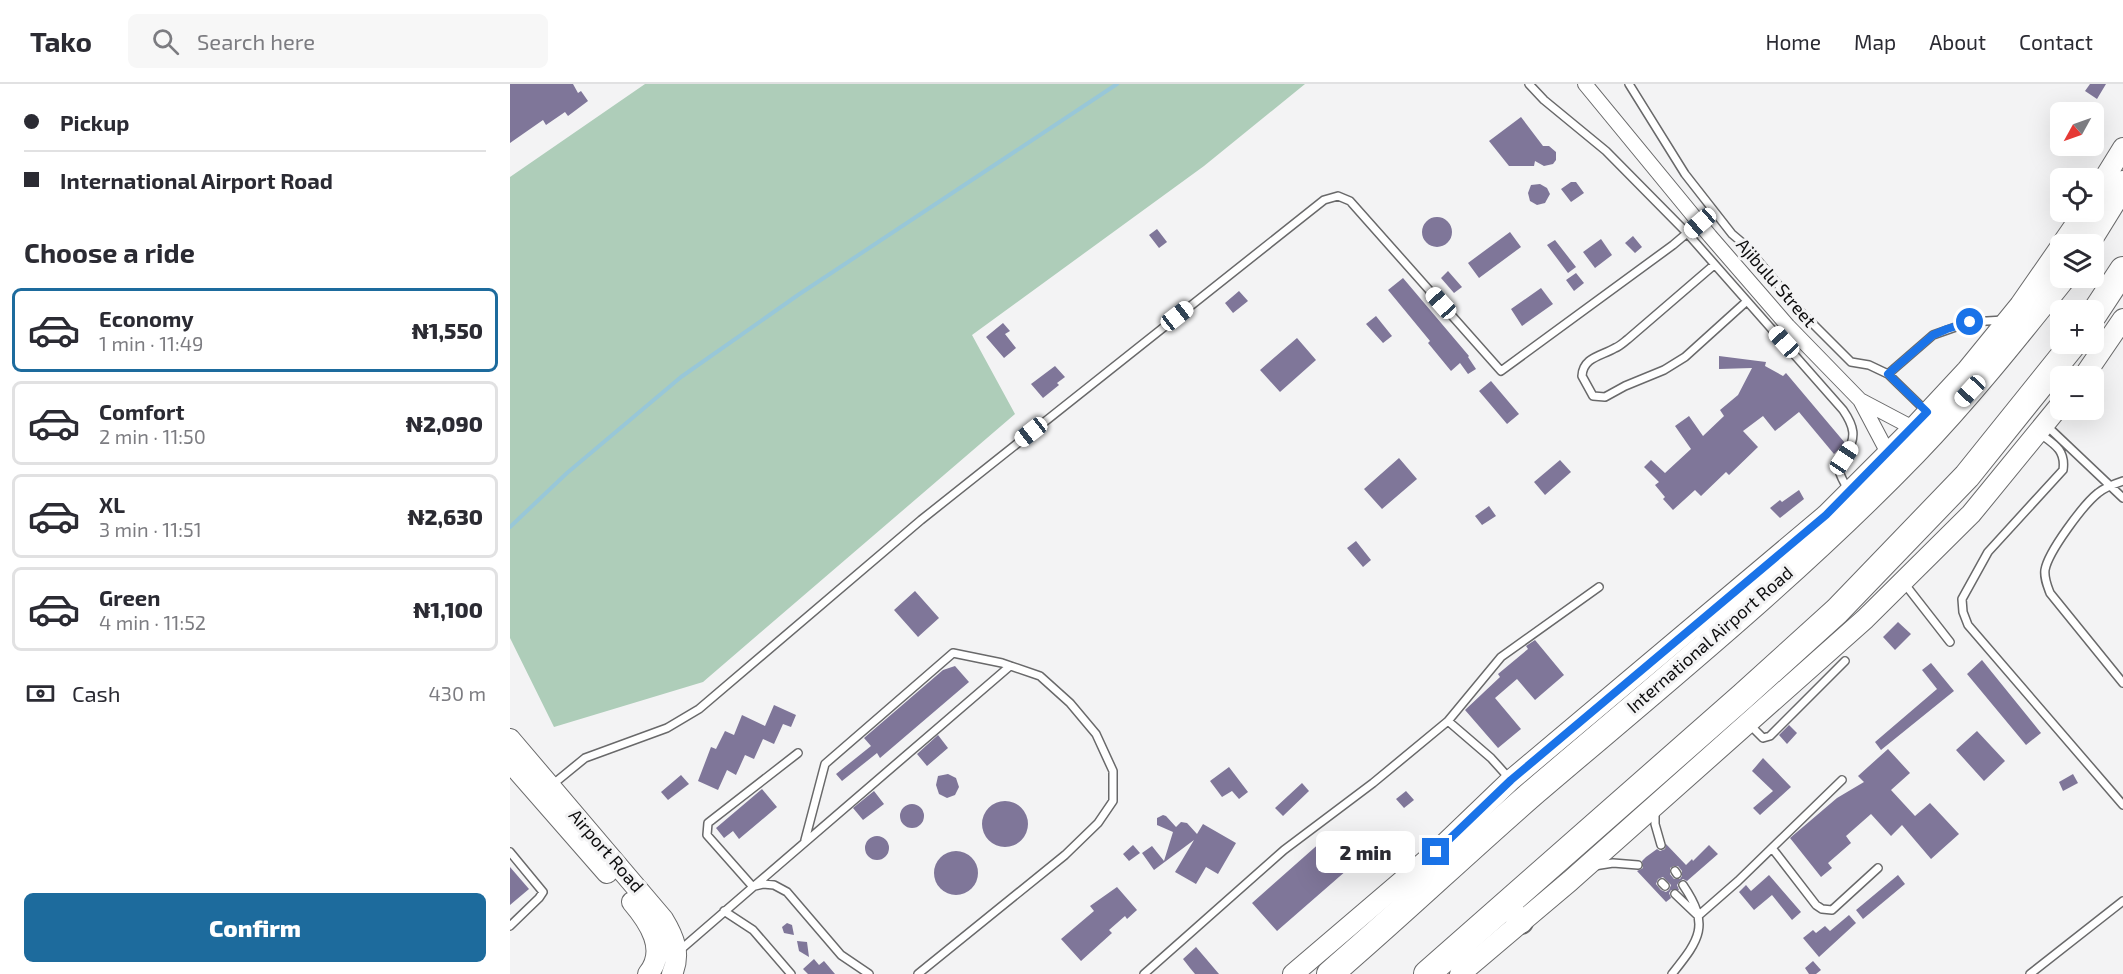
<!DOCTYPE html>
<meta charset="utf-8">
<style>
body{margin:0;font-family:"Exo 2",sans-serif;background:#f7f7f7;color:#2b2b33;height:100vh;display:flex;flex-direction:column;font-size:22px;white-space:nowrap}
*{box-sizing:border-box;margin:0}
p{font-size:20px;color:#7c7c81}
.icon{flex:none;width:33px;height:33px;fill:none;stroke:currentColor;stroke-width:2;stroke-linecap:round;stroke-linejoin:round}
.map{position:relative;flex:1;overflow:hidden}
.side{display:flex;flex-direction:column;background:#fff;width:510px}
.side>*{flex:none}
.top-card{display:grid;align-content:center;height:132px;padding:0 24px;background:#fff}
.needle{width:39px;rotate:230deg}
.tools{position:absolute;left:1540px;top:18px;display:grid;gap:12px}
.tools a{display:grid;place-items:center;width:54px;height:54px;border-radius:9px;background:#fff;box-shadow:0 6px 24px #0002;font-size:30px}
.end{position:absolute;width:27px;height:27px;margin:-14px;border:8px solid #1a73e8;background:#fff;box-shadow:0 0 0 3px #fff}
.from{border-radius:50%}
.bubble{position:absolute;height:42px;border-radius:9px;background:#fff;box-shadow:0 6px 24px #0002;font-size:20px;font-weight:800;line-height:42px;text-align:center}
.car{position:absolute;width:18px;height:36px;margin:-18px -9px;border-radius:8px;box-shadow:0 0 4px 2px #0007;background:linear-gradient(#fff 24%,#345 0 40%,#fff 0 76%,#345 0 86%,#fff 0)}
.top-card b{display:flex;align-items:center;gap:21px;height:57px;font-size:22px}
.top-card b+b{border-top:2px solid #e1e1e2}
.top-card i{width:15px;height:15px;background:#2b2b33}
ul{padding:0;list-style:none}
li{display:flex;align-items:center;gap:18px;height:84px;margin:0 12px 9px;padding:0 12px;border:3px solid #e1e1e2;border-radius:9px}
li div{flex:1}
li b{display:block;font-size:22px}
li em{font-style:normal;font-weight:800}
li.current{border-color:#1d6b9d}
li>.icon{width:54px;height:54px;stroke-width:1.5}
h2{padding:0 24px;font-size:27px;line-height:72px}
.pay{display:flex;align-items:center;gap:15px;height:66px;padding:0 24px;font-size:22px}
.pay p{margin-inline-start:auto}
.primary-button{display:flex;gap:12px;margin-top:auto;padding:12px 24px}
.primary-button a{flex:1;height:69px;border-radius:9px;background:#1d6b9d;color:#fff;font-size:24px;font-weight:800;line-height:69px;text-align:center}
header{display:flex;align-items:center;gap:36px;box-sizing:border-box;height:84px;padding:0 30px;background:#fff;border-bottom:2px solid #e1e1e2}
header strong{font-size:28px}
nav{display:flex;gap:33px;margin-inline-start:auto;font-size:21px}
.search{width:420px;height:54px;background:#f7f7f7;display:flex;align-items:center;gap:15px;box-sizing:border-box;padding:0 21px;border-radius:9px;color:#7c7c81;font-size:22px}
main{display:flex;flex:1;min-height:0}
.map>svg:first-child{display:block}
.green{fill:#aecdb9}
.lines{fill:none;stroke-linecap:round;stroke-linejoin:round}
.stream{stroke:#98c7d8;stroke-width:4}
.building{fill:#7f7699;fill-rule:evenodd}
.lane-casing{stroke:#69696a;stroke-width:10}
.street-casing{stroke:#69696a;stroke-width:16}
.secondary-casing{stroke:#69696a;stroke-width:22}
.primary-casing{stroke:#69696a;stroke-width:26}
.highway-casing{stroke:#69696a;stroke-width:28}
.lane{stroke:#fff;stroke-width:7}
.street{stroke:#fff;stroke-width:14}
.secondary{stroke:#fff;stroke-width:20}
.primary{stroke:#fff;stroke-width:22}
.highway{stroke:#fff;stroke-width:26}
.route{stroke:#1a73e8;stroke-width:8}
.labels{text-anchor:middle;stroke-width:6;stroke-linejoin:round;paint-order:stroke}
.street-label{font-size:18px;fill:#0d0d0e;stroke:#f3f3f4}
</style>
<header>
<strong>Tako</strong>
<div class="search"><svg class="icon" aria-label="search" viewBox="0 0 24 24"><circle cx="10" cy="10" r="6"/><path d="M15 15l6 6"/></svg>Search here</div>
<nav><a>Home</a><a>Map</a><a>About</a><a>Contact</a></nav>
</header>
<main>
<section class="side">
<div class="top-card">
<b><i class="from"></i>Pickup</b>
<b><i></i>International Airport Road</b>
</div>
<h2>Choose a ride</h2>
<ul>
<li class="current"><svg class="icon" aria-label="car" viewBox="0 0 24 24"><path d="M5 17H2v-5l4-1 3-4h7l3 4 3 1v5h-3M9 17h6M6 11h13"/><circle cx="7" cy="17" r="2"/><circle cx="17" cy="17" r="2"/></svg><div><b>Economy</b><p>1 min · 11:49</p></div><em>₦1,550</em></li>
<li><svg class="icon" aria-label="car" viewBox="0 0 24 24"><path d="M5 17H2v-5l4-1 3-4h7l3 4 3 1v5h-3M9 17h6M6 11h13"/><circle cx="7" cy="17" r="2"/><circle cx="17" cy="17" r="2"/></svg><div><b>Comfort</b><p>2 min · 11:50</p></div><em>₦2,090</em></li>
<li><svg class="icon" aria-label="car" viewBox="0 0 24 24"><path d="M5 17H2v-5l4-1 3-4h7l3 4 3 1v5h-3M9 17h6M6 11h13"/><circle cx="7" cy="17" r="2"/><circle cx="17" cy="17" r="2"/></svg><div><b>XL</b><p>3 min · 11:51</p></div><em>₦2,630</em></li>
<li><svg class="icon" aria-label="car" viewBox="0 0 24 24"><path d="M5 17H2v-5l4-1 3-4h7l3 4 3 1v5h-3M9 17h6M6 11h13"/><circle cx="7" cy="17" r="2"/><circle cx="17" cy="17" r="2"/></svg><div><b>Green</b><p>4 min · 11:52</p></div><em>₦1,100</em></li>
</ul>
<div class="pay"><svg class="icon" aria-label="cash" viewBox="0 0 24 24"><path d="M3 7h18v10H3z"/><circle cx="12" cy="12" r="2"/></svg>Cash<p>430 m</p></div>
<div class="primary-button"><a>Confirm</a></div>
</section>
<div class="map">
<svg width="1613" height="890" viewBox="0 0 1613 890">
<rect width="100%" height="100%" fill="#f3f3f4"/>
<!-- green -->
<path class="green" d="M135,0H795L694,82L462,251L505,330L193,598L44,643L0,554V93Z"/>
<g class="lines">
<!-- stream -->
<path class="stream" d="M0,443L57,389L171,293L288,211L607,0"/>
</g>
<!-- building -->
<path class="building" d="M0,0H63L68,9L71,7L78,17L58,32L55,28L36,41L33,36L0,59Z
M1580,0H1596L1587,15L1575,7Z
M1011,33L1033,62H1039L1046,68V76L1043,80L1034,82L1025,77L1024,82H999L979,57Z
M1061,98H1066L1074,109L1061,118L1051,105Z
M1030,100L1037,104L1040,110L1035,119L1027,121L1020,117L1018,109L1021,101Z
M912 148a15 15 0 1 1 30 0a15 15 0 1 1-30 0Z
M647,145L657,158L649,164L639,151Z
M1000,148L1011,163L969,194L958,179Z
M1123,152L1132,163L1125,169L1115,159Z
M1091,155L1102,171L1085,184L1073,168Z
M1045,156L1066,183L1058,189L1037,161Z
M938,187L952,203L944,209L931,194Z
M1066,189L1074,199L1064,207L1056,196Z
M893,194L959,272L958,273L966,285L958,290L950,279L941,287L918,259L920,257L878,206Z
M1031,204L1043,220L1012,242L1001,225Z
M729,207L738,217L723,229L715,219Z
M866,232L882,252L873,259L856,240Z
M493,239L500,247L495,250L506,264L494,274L476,253Z
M787,254L806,276L770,308L750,286Z
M1209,272L1256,278L1255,282L1273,292L1276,289L1335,359L1324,370L1289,328L1265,347L1253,332L1233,347L1248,363L1219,391L1216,388L1191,412L1185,406L1163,426L1153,415L1155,413L1145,401L1149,398L1134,383L1141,376L1155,389L1181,365L1165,342L1179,332L1193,352L1214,332L1210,326L1228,311L1242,284L1209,285Z
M545,282L555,293L547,299L549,301L533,314L521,300Z
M981,297L1009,330L997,340L969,307Z
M889,374L907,395L872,425L854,405Z
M1050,376L1061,388L1035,411L1024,398Z
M1289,406L1294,415L1270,434L1260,424L1270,416L1272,418Z
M979,422L986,432L972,441L965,432Z
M846,457L861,476L853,483L837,464Z
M405,507L429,534L408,553L384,526Z
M1388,538L1401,550L1385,566L1373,553Z
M1025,556L1054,591L1025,616L1007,595L985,614L1011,645L988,664L955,626L990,593L988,590L1018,565L1016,562Z
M1472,576L1531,649L1516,661L1457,590Z
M1421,579L1444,607L1371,666L1365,658L1427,605L1412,586Z
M445,582L459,598L370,674L367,669L332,697L326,690L361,662L354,654L433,586Z
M264,621L286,631L281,643L273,640L264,660L253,655L244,675L235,671L226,691L217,686L208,706L188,697L201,663L206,665L215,647L224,651L232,631L255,642Z
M1279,641L1287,649L1277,660L1269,651Z
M1467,647L1495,677L1474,697L1446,666Z
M428,651L438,664L417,682L407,670Z
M1378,665L1400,689L1381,706L1405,732L1420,719L1449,750L1421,775L1392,741L1381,752L1361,730L1336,752L1341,759L1318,779L1322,784L1311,793L1280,754L1327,714L1354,698L1348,692Z
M1253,674L1281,703L1250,731L1243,724L1263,707L1242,687Z
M719,683L738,708L729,715L722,707L712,713L700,697Z
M438,690L446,694L449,703L445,711L437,714L429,710L426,701L428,692Z
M1563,690L1568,699L1553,707L1549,698Z
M171,691L179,700L158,716L151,708Z
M792,699L799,707L773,732L765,724Z
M252,705L267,723L229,755L223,747L214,754L206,744Z
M364,707L374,720L353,736L343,724Z
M896,707L904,716L894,724L886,715Z
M472 740a23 23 0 1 1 46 0a23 23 0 1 1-46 0Z
M390 732a12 12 0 1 1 24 0a12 12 0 1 1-24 0Z
M653,731L656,732L666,743L671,738L677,739L687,750L693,740L726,759L708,790L696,783L686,800L665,788L684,756L644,786L632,769L642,762L654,777L663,748L647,741V734Z
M355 764a12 12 0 1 1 24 0a12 12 0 1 1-24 0Z
M812,757L837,786L767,847L742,819Z
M1156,760L1176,781L1182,775L1183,777L1199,761L1208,770L1177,797L1173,795L1170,797L1167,801L1169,806H1161L1159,809L1161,814L1156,818L1127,787L1133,784L1132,777L1136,773L1147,765L1150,767L1155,765ZM1164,782H1168L1172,787V792L1170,795H1164L1160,790V784ZM1153,793L1161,801L1159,806L1156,808L1151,806L1146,800L1148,795Z
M623,761L630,769L619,777L613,770Z
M424 789a22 22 0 1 1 44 0a22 22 0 1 1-44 0Z
M0,783L19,805L0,821Z
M1259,791L1291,828L1282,836L1262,811L1244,826L1229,808L1236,801L1241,807Z
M1388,791L1395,800L1353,835L1346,826Z
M607,803L627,826L617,835L615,832L599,846L602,849L571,877L551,855L584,827L580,822Z
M1339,831L1346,839L1309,873L1293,854L1303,846L1306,849L1315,842L1320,847Z
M277,839L282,841L284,851L274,849L272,843Z
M287,857L297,858L299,873L289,867Z
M686,863L709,890H685L680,884L673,875Z
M304,875L309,881L314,877L325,890H298L293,885Z
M1303,877L1311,886L1306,890H1299L1295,884Z"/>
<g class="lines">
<!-- lane casing -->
<g class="lane-casing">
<path id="lane" d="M1019,0L1034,16L1096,67L1177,149L1333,326C1344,342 1347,353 1336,370C1334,374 1329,379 1329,383C1328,390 1335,399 1338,406
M1119,0L1175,90L1222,150L1235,161L1290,227L1341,278L1359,281L1378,290L1415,326
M1204,181L1118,255C1114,258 1110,262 1105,264C1092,272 1073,273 1072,292L1083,312L1095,313L1115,302L1154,286L1175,273L1237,217
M1378,290L1423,251L1460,238L1494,236
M1537,342L1613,414
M1529,349C1544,360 1556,366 1553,386L1478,468L1452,515L1453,528L1458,541L1613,721
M1613,397C1604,400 1595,403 1588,409C1573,421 1538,468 1535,486C1534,494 1537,501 1540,509L1613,599
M1394,499L1440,558
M938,637L991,573L1089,503
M1240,641L1253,654L1260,652L1335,577
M42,701L75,674L157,644L189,625L411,436L814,116L828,112L840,117L991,287L1163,161L1189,139
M1145,725V740L1151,761
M295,756L315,680L443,569L492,579L530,592L560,619L586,650L603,687V717L588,739L555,771L408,890
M1262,764L1306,821L1312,825L1322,826L1368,784
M0,768L33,808L29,814L0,842
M1084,782L1103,779L1128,781
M1165,787L1167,790
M1152,799L1155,802
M245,802L253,800L264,801L277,808L331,871L359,890
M243,803L500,582
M1165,810L1186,830
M214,827L243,846L281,890
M1188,832L1228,797L1332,696
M169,867L243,803L197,751L198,739L288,669
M634,890L774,766L863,699L938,637L981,674L999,694
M1162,890C1189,856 1201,842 1173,801
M1520,890L1613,817"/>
</g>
<!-- street casing -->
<g class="street-casing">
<path id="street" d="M1075,0L1200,152L1278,242L1350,316L1403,344
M1350,316L1378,369"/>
</g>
<!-- secondary casing -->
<g class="secondary-casing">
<path id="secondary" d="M1584,111L1613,64
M1552,160L1574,128
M1574,292L1613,235
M0,655L153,835C164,853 171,870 162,890
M0,678L97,789
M122,818C139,838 158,866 138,890
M783,890L926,768L1001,696L1316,431L1403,344L1457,286L1510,221L1551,162
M950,890L1060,797L1355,535L1461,430L1551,320"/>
</g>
<!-- primary casing -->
<g class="primary-casing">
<path id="primary" d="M926,768L976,747
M996,820L1011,838"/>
</g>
<!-- highway casing -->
<g class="highway-casing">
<path id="highway" d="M1576,160L1613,100
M1584,230L1613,186
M820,890C890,830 956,767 1025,707C1154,597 1286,490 1404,368C1457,313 1504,254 1552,194
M917,890L1233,612L1327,527L1457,392L1563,260"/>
</g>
<!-- lane -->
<use href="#lane" class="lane"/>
<!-- street -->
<use href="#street" class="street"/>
<!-- secondary -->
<use href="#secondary" class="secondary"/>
<!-- primary -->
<use href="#primary" class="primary"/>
<!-- highway -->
<use href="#highway" class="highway"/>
</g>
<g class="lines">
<!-- route -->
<path class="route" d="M926,768L1001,696L1316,431L1417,328L1378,290L1423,251L1437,245L1460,238"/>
</g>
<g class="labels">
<!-- street labels -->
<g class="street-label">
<text transform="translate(1266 199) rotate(49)" y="6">Ajibulu Street</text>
<text transform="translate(1200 556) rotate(-41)" y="6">International Airport Road</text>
<text transform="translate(96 767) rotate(49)" y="6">Airport Road</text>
</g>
</g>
</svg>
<div class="tools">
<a><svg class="needle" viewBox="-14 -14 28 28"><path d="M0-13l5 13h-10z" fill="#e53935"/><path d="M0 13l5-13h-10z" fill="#7c7c81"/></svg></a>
<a><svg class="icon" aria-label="locate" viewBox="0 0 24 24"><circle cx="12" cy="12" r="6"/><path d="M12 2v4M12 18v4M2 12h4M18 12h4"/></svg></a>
<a><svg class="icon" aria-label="layers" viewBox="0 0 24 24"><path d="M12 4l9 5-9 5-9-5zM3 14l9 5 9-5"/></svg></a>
<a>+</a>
<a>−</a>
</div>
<i class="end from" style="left:1460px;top:238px"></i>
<i class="end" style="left:926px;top:768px"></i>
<div class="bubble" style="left:806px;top:747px;width:99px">2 min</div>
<i class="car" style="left:1190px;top:139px;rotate:229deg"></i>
<i class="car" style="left:931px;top:219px;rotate:318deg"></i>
<i class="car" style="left:667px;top:232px;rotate:52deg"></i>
<i class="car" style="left:1274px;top:258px;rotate:318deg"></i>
<i class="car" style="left:1460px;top:307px;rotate:223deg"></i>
<i class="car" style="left:521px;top:348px;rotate:232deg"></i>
<i class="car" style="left:1334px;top:374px;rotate:34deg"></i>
</div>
</main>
